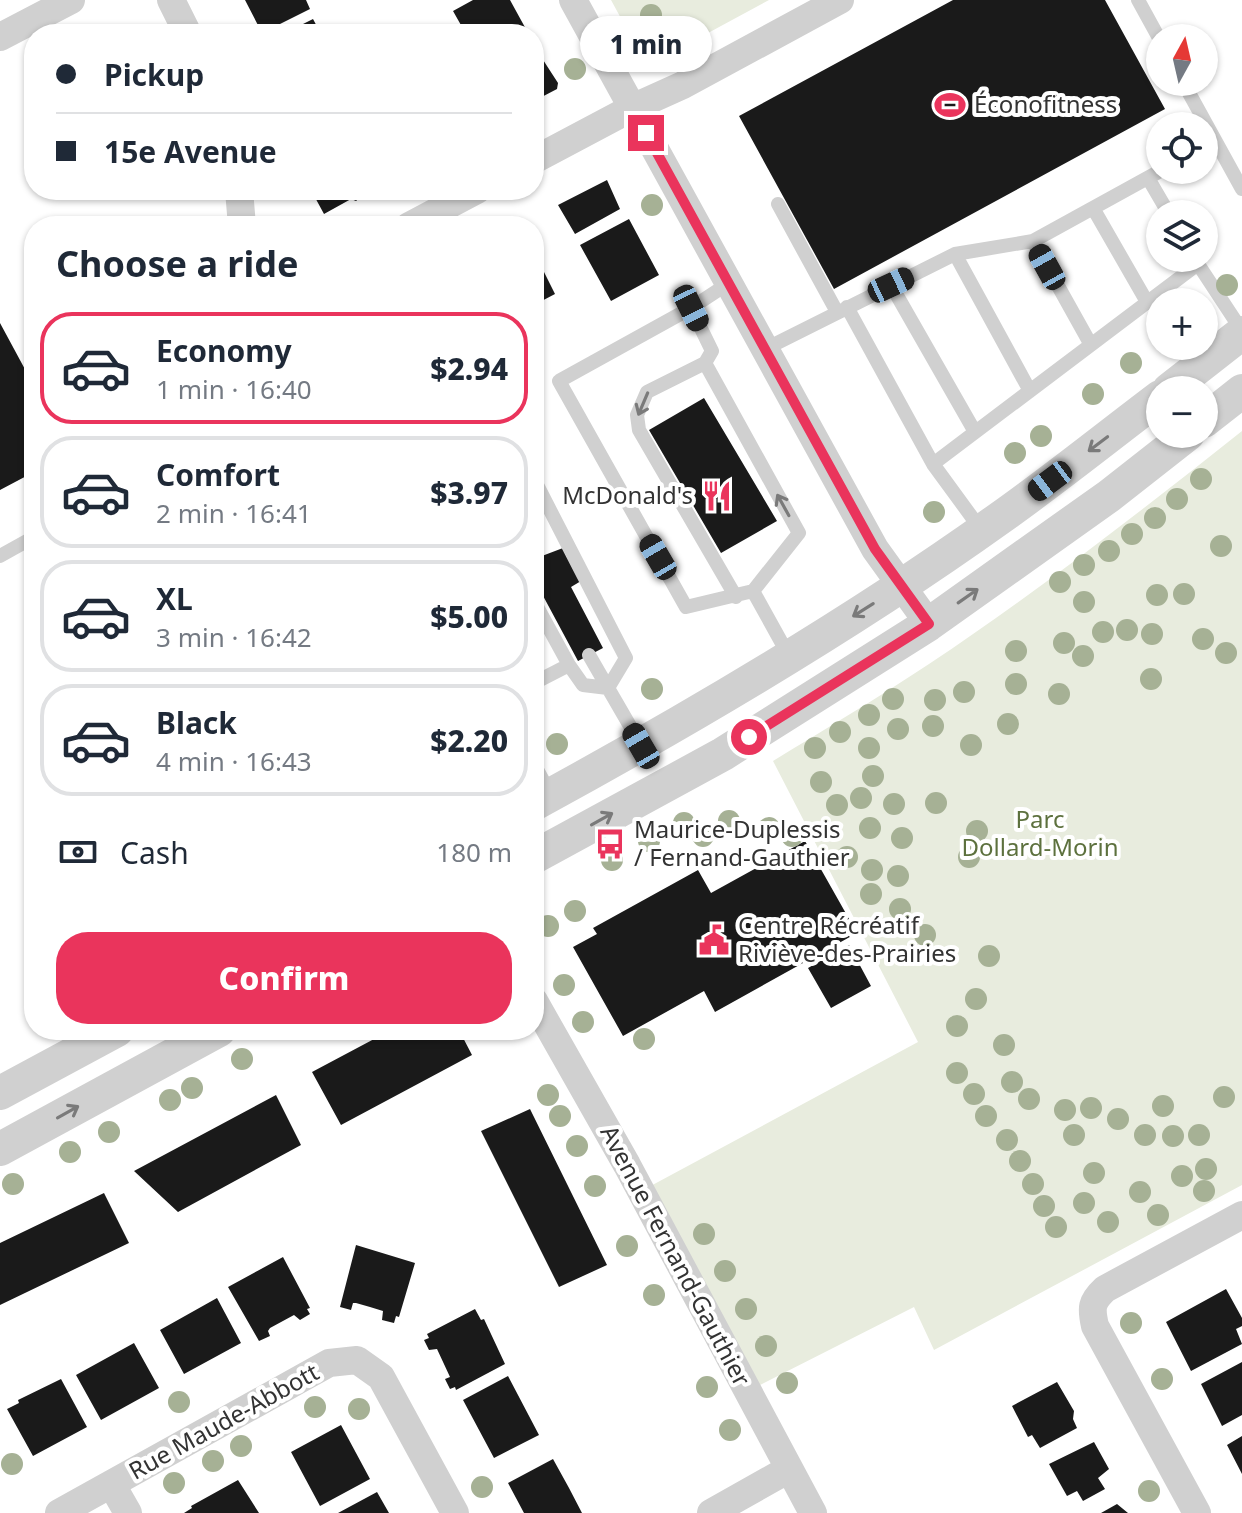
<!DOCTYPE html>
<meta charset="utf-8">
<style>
body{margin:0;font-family:"Noto Sans",sans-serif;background:#f2f2f3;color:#1f2937;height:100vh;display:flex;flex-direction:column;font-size:30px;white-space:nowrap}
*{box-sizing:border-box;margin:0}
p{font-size:26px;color:#747a83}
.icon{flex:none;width:44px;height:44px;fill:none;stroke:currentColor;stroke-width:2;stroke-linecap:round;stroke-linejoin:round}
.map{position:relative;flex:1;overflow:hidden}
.panel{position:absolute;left:24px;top:216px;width:520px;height:824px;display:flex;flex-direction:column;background:#fff;border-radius:32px;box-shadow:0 2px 6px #0004}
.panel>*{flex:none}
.guide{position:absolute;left:24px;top:24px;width:520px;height:176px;border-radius:32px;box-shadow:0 2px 6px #0004;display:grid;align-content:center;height:176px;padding:0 32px;background:#fff}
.needle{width:52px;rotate:8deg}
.controls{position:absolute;left:1146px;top:24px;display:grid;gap:16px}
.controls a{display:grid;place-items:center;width:72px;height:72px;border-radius:50%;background:#fff;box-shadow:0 2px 6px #0004;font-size:40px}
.end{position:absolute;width:36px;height:36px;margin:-18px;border:10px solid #ea345c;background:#fff;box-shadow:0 0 0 4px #fff}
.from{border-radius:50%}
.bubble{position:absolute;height:56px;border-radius:28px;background:#fff;box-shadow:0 2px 6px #0004;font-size:26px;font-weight:800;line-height:56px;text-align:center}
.car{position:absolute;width:24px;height:48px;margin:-24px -12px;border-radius:10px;box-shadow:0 0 6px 2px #0007;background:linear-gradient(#222 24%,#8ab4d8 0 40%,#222 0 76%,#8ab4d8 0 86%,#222 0)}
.guide b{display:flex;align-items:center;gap:28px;height:76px;font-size:30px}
.guide b+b{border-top:2px solid #e0e1e3}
.guide i{width:20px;height:20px;background:#1f2937}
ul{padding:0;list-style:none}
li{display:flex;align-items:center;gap:24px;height:112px;margin:0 16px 12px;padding:0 16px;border:4px solid #e0e1e3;border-radius:32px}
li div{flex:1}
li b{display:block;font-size:30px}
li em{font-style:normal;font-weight:800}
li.current{border-color:#ea345c}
li>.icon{width:72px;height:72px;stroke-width:1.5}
h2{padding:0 32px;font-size:36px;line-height:96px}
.pay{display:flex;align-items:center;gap:20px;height:88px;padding:0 32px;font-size:30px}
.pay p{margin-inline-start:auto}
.button{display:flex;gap:16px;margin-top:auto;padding:16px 32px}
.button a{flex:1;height:92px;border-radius:32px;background:#ea345c;color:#fff;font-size:32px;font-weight:800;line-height:92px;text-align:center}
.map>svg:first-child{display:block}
.green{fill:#e8ecde}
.building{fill:#1a1a1a}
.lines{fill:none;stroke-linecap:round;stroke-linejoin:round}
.service{stroke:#d0d0d0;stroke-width:14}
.minor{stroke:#d0d0d0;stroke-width:28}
.tertiary{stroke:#d0d0d0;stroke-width:34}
.tree{fill:#a6b195}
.oneway{stroke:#7a7a7a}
.route{stroke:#ea345c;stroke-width:10}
.labels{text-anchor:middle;stroke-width:8;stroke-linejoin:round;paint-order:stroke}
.poi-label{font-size:24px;fill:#333;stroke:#fff;text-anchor:start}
.park-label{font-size:24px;fill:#5d713e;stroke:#fff}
.street-label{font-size:24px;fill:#333;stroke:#fff}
</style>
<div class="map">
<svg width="1242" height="1513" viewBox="0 0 1242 1513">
<rect width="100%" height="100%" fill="#fff"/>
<!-- green -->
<path class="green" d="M611,0H769L647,66Z
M1242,431V1185L934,1350L914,1307L754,1388L645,1189L918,1042L773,761C825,729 878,698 929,664C1037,592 1140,512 1242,431Z"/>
<!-- building -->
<path class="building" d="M245,0H306L310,9L262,33Z
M473,0H510L527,31L525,34H466L453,11Z
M953,0H1105L1165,109L834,289L739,116Z
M313,19L321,34H283Z
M536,49L558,83L557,89L534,101Z
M607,180L620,209L575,234L558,205Z
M311,190H365L366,192L356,201L351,199L324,214Z
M629,219L659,275L611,301L580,245Z
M534,252L555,294L534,305Z
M0,323L34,386V472L0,490Z
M704,398L777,521L721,553L649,430Z
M563,548L581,581L571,587L603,648L578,661L534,579V559Z
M805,841L857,933L715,1012L704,991L623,1036L573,947L597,934L593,928L698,870L711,893Z
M849,945L871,986L831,1008L808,968Z
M391,1030H459L472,1055L341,1125L312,1072Z
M276,1095L301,1145L178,1212L134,1171Z
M530,1109L607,1265L559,1287L481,1131Z
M104,1193L129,1243L0,1305V1243Z
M356,1245L415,1263L399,1317L396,1316L394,1323L382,1320L383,1311L370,1307L356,1303H353L351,1310L340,1307Z
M283,1257L310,1308L307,1309L310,1314L300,1320L294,1315L270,1328L268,1331L270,1336L259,1341L228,1287Z
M1226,1289L1242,1318V1326L1236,1329L1242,1344L1191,1371L1166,1322Z
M217,1298L241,1343L184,1374L160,1330Z
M475,1309L481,1320L484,1319L505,1364L456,1390L455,1387L450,1389L445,1379L450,1377L437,1349L429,1350L424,1340L429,1338L427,1334Z
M134,1343L159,1388L101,1420L76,1375Z
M1242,1362V1415L1222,1426L1201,1384Z
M508,1376L539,1435L494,1458L463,1400Z
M61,1379L87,1427L33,1456L7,1409L19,1403L18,1400Z
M1057,1382L1074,1411L1073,1419L1077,1428L1040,1448L1032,1435L1028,1437L1012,1406Z
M341,1425L370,1479L320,1506L291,1452Z
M1242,1436V1474L1227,1445Z
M1094,1442L1109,1469L1098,1478L1105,1489L1083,1501L1077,1491L1067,1496L1049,1464Z
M553,1459L569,1488L582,1513H524L508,1483Z
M238,1480L259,1513H184L192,1508L191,1506Z
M377,1492L389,1513H338Z
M1117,1504L1128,1513H1101Z"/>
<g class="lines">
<!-- service -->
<path class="service" d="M1138,0L1160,40
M1183,82L1242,189
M1148,178L1169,214
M778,204L837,312
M1093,208L1147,302
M1033,241L1091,345
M955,254L1030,391
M1198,264L1242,331
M891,285L975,432
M847,307L933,464L1198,264L1195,258
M691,308L729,283
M765,349L955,254L1033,241L1162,170
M705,363L799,533L753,591L686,607L559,381L691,308L712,351L705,363L647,392L637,415L639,430L736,597
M933,464L982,531
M534,479L626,658L608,688L589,655
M534,553L537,558
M0,556L34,537
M753,591L789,656
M534,601L569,665
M534,683L569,665L583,685L608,688L641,745
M534,764L551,795"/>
<!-- minor -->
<path class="minor" d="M171,0L188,34
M573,0L875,549L929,624
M0,37L71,0
M534,160L632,108L683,85L840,0
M239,190L242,226
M409,226L477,190
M534,1001L627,1165L813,1513
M112,1485L128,1513
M59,1513L329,1363L357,1360L381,1377L455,1513
M711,1513L789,1469
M1197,1513L1095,1326C1091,1308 1091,1302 1105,1289L1242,1215"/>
<!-- tertiary -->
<path class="tertiary" d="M1169,390L1242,333
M1204,421L1242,391
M534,804C694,717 852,624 1000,518C1055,479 1107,437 1160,397
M534,857L723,754L929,624L1109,496L1188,434
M0,1093L117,1030
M0,1149L219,1030"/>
</g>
<!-- trees -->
<g class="tree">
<circle cx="651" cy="15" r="11"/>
<circle cx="660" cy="44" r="11"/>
<circle cx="575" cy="69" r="11"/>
<circle cx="652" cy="205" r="11"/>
<circle cx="1227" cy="285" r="11"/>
<circle cx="1131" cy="363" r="11"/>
<circle cx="1093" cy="394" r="11"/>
<circle cx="1041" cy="436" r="11"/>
<circle cx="1015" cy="453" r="11"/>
<circle cx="1201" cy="479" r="11"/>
<circle cx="1177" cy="499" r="11"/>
<circle cx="934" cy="512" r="11"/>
<circle cx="1155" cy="518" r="11"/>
<circle cx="1132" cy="534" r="11"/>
<circle cx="1221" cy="546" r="11"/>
<circle cx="1109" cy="551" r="11"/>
<circle cx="1084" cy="565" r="11"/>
<circle cx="1060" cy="582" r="11"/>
<circle cx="1184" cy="594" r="11"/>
<circle cx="1157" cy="595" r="11"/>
<circle cx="1084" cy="602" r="11"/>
<circle cx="1127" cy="630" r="11"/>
<circle cx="1103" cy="632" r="11"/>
<circle cx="1152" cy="634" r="11"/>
<circle cx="1203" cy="639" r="11"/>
<circle cx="1064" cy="643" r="11"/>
<circle cx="1016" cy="651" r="11"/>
<circle cx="1226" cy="653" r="11"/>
<circle cx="1083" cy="656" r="11"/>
<circle cx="1151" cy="679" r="11"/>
<circle cx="1016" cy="684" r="11"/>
<circle cx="652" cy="689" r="11"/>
<circle cx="964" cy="692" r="11"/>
<circle cx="1059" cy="694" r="11"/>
<circle cx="893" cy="699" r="11"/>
<circle cx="935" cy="700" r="11"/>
<circle cx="869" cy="715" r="11"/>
<circle cx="1008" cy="724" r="11"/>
<circle cx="933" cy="726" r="11"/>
<circle cx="898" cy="729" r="11"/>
<circle cx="840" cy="732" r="11"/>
<circle cx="557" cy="744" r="11"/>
<circle cx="971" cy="745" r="11"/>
<circle cx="815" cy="748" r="11"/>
<circle cx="869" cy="748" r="11"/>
<circle cx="873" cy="776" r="11"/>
<circle cx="821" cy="782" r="11"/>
<circle cx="861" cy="798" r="11"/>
<circle cx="936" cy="803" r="11"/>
<circle cx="894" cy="804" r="11"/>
<circle cx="837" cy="805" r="11"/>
<circle cx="729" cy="821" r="11"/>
<circle cx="684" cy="823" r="11"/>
<circle cx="769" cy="828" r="11"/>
<circle cx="870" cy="828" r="11"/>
<circle cx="977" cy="831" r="11"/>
<circle cx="703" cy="836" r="11"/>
<circle cx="792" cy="836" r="11"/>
<circle cx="902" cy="838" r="11"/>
<circle cx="649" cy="841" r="11"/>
<circle cx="847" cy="857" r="11"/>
<circle cx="969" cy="857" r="11"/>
<circle cx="612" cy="860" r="11"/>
<circle cx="872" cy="870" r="11"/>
<circle cx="898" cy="876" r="11"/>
<circle cx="871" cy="894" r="11"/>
<circle cx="900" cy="909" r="11"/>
<circle cx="575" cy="911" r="11"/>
<circle cx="548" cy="926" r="11"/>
<circle cx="925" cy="935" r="11"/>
<circle cx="989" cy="956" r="11"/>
<circle cx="564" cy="985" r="11"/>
<circle cx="976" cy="999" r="11"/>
<circle cx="583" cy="1022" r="11"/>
<circle cx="957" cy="1026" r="11"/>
<circle cx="644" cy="1039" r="11"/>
<circle cx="1004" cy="1045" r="11"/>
<circle cx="242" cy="1059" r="11"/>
<circle cx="957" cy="1073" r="11"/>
<circle cx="1012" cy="1082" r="11"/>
<circle cx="192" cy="1088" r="11"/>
<circle cx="974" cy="1094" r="11"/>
<circle cx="548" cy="1095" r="11"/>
<circle cx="1224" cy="1097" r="11"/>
<circle cx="1029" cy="1099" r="11"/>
<circle cx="170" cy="1100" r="11"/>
<circle cx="1163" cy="1106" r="11"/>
<circle cx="1091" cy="1108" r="11"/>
<circle cx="1065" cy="1110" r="11"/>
<circle cx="560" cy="1116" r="11"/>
<circle cx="986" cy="1116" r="11"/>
<circle cx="1118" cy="1119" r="11"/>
<circle cx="109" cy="1132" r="11"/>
<circle cx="1074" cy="1135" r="11"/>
<circle cx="1145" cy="1135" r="11"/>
<circle cx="1199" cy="1135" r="11"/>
<circle cx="1173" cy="1136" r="11"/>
<circle cx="1007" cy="1140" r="11"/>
<circle cx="577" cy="1146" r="11"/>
<circle cx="70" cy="1152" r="11"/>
<circle cx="1020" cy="1161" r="11"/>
<circle cx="1206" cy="1169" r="11"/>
<circle cx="1094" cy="1173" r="11"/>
<circle cx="1182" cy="1176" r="11"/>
<circle cx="13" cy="1184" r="11"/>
<circle cx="1033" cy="1184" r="11"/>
<circle cx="595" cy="1186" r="11"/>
<circle cx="1204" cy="1191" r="11"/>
<circle cx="1140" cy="1192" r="11"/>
<circle cx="1084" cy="1203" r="11"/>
<circle cx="1044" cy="1206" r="11"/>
<circle cx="1158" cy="1215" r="11"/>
<circle cx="1108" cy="1222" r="11"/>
<circle cx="1056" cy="1227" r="11"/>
<circle cx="704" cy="1234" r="11"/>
<circle cx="627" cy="1246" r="11"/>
<circle cx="725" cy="1271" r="11"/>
<circle cx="654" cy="1295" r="11"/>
<circle cx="746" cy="1309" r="11"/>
<circle cx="1131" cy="1323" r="11"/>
<circle cx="766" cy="1346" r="11"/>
<circle cx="1162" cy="1379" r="11"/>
<circle cx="787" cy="1383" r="11"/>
<circle cx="707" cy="1387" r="11"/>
<circle cx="179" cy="1402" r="11"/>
<circle cx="315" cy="1407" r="11"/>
<circle cx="359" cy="1409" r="11"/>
<circle cx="730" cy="1430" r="11"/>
<circle cx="241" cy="1446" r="11"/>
<circle cx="213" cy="1461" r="11"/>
<circle cx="12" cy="1464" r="11"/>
<circle cx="174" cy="1483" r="11"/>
<circle cx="482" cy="1487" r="11"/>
<circle cx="1149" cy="1491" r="11"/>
</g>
<!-- one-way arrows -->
<defs><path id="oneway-shaft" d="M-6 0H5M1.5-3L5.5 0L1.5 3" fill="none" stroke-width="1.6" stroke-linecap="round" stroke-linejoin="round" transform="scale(2)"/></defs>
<g class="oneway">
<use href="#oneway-shaft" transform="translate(643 404) rotate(113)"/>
<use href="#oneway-shaft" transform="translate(1098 444) rotate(143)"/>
<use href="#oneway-shaft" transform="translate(783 505) rotate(-119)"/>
<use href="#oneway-shaft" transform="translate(968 596) rotate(-35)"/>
<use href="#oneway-shaft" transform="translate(863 610) rotate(148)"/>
<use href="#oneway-shaft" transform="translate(602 819) rotate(-29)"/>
<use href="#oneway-shaft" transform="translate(68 1112) rotate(-29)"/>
</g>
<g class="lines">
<!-- route -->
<path class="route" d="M646,133L875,549L929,624L749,737"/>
</g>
<!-- icons -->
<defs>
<g id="stadium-bare" transform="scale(2.4)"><path d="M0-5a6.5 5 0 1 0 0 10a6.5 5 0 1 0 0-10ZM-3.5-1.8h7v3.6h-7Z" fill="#ea345c" stroke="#fff" stroke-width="2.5" paint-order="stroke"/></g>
<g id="restaurant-bare" transform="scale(2.4)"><path d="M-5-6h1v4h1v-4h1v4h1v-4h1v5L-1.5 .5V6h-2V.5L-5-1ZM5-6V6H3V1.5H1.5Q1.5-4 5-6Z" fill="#ea345c" stroke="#fff" stroke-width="2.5" paint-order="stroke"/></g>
<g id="bus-bare" transform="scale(2.4)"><path d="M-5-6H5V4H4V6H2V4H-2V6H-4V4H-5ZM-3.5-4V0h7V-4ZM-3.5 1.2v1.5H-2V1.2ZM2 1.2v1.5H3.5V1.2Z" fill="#ea345c" stroke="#fff" stroke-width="2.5" paint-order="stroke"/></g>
<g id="civic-bare" transform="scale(2.4)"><path d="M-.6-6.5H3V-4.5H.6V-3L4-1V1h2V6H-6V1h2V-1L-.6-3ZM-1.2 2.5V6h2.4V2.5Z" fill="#ea345c" stroke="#fff" stroke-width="2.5" paint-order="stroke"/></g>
</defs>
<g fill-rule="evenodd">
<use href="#stadium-bare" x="950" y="105"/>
<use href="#restaurant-bare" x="717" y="496"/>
<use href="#bus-bare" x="610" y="844"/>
<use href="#civic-bare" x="714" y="940"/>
</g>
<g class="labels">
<!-- poi labels -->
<g class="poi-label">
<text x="974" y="113">Éconofitness</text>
<text x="693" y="504" text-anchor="end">McDonald's</text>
<text x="634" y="838">Maurice-Duplessis<tspan x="634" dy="28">/ Fernand-Gauthier</tspan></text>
<text x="738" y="934">Centre Récréatif<tspan x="738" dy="28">Riviève-des-Prairies</tspan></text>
</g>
<!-- park labels -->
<g class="park-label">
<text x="1040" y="828">Parc<tspan x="1040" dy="28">Dollard-Morin</tspan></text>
</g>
<!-- street labels -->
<g class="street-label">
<text transform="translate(675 1256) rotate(62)" y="8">Avenue Fernand-Gauthier</text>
<text transform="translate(224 1422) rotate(-29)" y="8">Rue Maude-Abbott</text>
</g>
</g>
</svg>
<div class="controls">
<a><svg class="needle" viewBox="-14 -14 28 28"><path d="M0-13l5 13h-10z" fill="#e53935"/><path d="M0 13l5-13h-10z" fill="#747a83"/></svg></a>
<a><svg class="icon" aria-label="locate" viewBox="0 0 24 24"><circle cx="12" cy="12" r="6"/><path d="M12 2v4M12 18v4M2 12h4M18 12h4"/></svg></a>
<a><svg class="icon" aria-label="layers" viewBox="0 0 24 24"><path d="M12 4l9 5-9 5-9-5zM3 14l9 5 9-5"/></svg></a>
<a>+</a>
<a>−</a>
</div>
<i class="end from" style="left:749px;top:737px"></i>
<i class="end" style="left:646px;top:133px"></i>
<div class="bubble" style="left:580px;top:16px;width:132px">1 min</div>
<i class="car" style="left:1047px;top:267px;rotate:331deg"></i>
<i class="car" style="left:891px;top:285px;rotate:65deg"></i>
<i class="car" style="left:691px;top:308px;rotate:154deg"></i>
<i class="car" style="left:1050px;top:481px;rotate:233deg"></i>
<i class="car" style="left:658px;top:557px;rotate:330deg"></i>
<i class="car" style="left:641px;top:746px;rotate:330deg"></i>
<div class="guide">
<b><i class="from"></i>Pickup</b>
<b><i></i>15e Avenue</b>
</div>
<section class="panel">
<h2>Choose a ride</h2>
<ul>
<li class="current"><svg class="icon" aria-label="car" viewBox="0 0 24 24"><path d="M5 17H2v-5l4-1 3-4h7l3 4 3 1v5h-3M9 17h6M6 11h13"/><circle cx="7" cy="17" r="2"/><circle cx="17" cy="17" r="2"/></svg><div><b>Economy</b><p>1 min · 16:40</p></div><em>$2.94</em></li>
<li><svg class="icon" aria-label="car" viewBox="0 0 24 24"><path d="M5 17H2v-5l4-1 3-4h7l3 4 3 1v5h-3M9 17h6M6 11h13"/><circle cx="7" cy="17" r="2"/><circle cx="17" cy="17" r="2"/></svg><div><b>Comfort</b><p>2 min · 16:41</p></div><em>$3.97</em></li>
<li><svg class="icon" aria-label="car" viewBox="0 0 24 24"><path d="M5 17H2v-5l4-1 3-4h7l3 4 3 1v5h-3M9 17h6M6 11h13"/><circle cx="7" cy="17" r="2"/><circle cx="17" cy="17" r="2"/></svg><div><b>XL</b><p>3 min · 16:42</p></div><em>$5.00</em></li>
<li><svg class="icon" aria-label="car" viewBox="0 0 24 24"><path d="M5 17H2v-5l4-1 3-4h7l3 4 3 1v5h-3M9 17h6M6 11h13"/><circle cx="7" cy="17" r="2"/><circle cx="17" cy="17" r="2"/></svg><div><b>Black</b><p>4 min · 16:43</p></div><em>$2.20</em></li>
</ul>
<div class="pay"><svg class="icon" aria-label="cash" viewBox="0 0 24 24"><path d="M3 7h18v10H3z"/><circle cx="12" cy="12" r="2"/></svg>Cash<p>180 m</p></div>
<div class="button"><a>Confirm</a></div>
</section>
</div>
